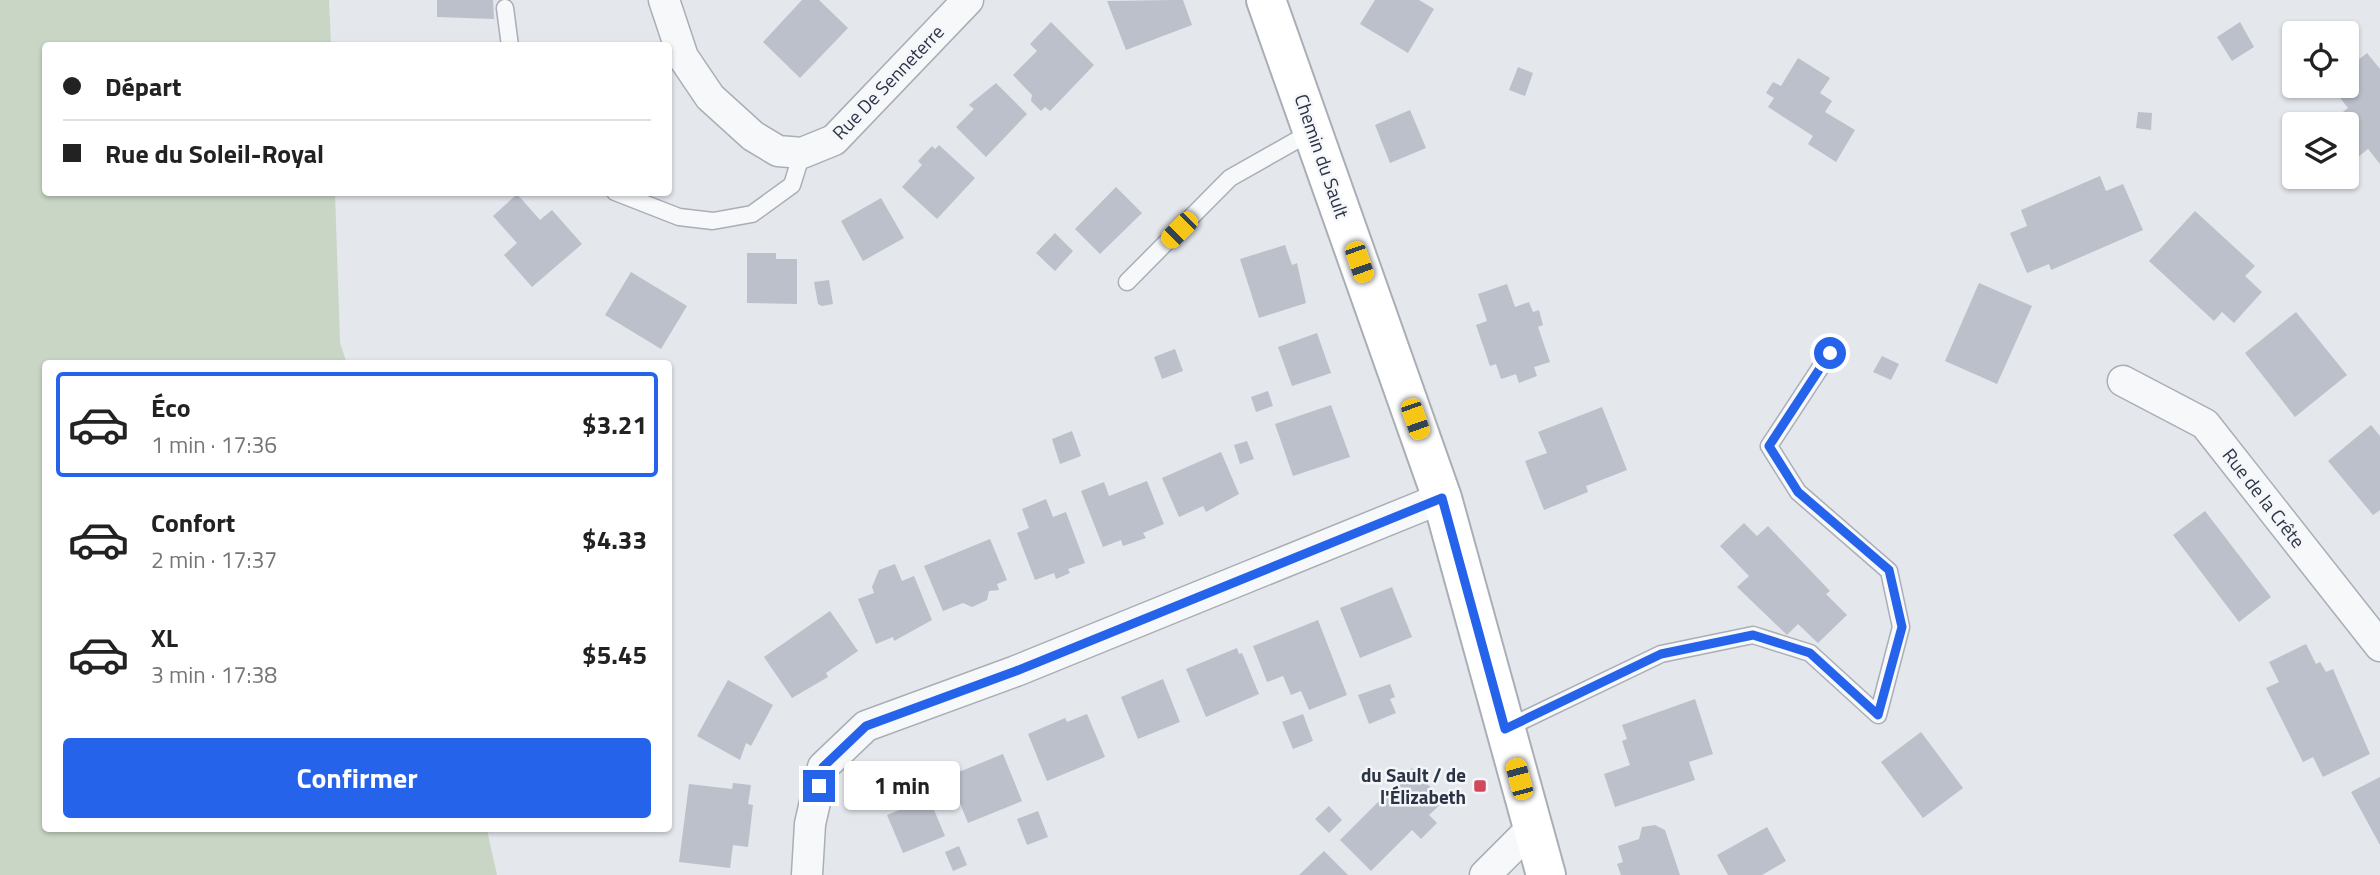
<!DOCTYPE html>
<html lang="fr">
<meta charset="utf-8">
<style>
body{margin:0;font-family:"Titillium Web",sans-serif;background:#f6f6f6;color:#222;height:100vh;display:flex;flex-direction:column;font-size:26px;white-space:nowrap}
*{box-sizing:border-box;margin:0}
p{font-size:23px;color:#767676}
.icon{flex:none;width:38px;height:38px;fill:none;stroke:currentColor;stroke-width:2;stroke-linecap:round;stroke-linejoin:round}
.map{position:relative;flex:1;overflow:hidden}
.side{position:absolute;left:42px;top:360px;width:630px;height:472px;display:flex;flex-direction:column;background:#fff;border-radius:7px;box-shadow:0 2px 5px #0004}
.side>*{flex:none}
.banner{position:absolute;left:42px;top:42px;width:630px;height:154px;border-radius:7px;box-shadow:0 2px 5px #0004;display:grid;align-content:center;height:154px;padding:0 21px;background:#fff}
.tools{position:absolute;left:2282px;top:21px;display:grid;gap:14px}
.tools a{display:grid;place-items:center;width:77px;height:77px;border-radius:7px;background:#fff;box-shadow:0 2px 5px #0004;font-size:35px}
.end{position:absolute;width:32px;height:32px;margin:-16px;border:9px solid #2563eb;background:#fff;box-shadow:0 0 0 4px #fff}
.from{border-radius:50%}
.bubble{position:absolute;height:49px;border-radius:7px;background:#fff;box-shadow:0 2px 5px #0004;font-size:23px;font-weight:700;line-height:49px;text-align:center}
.car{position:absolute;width:21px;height:42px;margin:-21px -10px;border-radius:9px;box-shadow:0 0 5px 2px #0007;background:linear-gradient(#f5c518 24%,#345 0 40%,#f5c518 0 76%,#345 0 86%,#f5c518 0)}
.banner b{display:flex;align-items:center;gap:24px;height:66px;font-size:26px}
.banner b+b{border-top:2px solid #e0e0e0}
.banner i{width:18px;height:18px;background:#222}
ul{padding:12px 0 0;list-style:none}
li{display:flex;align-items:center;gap:21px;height:105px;margin:0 14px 10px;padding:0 7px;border:4px solid transparent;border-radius:7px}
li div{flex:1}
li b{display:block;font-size:26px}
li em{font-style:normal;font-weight:700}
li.current{border-color:#2563eb}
li>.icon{width:63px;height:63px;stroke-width:1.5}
.action{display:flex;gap:14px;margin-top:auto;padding:14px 21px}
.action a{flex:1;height:80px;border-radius:7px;background:#2563eb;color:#fff;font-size:28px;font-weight:700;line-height:80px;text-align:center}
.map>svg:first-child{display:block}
.green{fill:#c9d6c5}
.building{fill:#bbc0ca}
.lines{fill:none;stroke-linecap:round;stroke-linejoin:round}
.lane-casing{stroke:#a9aeb7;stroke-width:19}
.street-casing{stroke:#a9aeb7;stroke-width:33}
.secondary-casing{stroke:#a9aeb7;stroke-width:42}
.lane{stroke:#f7f8fa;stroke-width:16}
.street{stroke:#f7f8fa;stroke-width:30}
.secondary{stroke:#fff;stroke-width:38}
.route{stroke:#2563eb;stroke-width:9}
.poi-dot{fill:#d1495b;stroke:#f4f6f9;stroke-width:2.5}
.labels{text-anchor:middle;stroke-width:5;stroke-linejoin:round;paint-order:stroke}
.street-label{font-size:19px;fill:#2b3445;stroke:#f4f6f9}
.poi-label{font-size:19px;font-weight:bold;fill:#2b3445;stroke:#f4f6f9;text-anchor:end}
</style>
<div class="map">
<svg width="2380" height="875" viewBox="0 0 2380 875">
<rect width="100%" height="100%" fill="#e4e7ec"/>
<!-- green -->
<path class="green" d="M0,0H329L331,45L46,46V192L335,193L340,343L347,364H46V830H487L497,875H0Z"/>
<!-- building -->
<path class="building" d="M437,0H493L494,19L437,17Z
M802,0H819L848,28L800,78L763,42Z
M1175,0H1183L1192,25L1126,50L1107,1Z
M1375,0H1419L1434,9L1408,53L1360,24Z
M1051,22L1094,65L1050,111L1045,107L1041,111L1031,101L1032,95L1013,75L1037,51L1030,44Z
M2240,22L2254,47L2232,61L2217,37Z
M2367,53L2380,69V164L2368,149L2347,166V136L2353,132L2339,115L2348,108L2331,86H2347V69Z
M1798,58L1830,78L1820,93L1832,101L1825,112L1855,130L1836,162L1808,144L1813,136L1768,107L1774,98L1766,93L1773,82L1781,86Z
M1518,67L1533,73L1525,96L1509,90Z
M996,83L1027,114L986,157L956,127L974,109L969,105Z
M1410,110L1426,148L1390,163L1375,125Z
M2138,112L2152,113L2151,130L2136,128Z
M939,145L975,178L937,219L902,187L922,165L918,161L932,146L935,149Z
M2100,176L2106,191L2123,184L2143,230L2051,270L2049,264L2027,273L2010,233L2027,226L2021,210Z
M1116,187L1142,213L1100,254L1075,229Z
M517,194L540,220L552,210L582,244L532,287L504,255L517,243L493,216Z
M881,198L904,238L863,261L841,221Z
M2195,211L2255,266L2245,276L2262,292L2234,323L2222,312L2214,321L2149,261Z
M1055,233L1073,251L1055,271L1036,253Z
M1285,245L1292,265L1297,263L1306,303L1259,318L1240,259Z
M747,253H776V259H797V304L747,303Z
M631,272L687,306L661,349L605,315Z
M829,280L833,304L822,306L818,304L814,282Z
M1979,283L2032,306L1997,384L1945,361Z
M1507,284L1515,307L1529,302L1533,312L1539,310L1543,325L1538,327L1550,362L1534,367L1537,376L1519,383L1516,374L1501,379L1496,364L1490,366L1476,325L1487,321L1478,294Z
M2296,312L2347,375L2295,417L2245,353Z
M1317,333L1331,373L1292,386L1278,347Z
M1175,349L1183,371L1162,379L1154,357Z
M1882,356L1899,364L1891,380L1873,372Z
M1268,391L1273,406L1256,412L1251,397Z
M1331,405L1350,457L1293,476L1275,424Z
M1602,407L1627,470L1586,486L1588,492L1544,510L1525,461L1547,453L1538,432Z
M2371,425L2380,436V510L2373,515L2328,461Z
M1072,431L1081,456L1060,464L1052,439Z
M1247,441L1254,459L1240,464L1234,445Z
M1221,452L1239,494L1206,512L1203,506L1179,517L1162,478Z
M1147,481L1164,524L1143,533L1146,538L1123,546L1121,540L1103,547L1081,491L1104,482L1109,496Z
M1046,499L1053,517L1066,512L1085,563L1068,569L1070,573L1056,579L1054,573L1035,580L1017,533L1029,528L1022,509Z
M2205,511L2271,597L2239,622L2173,535Z
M1744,523L1757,536L1768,526L1830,591L1826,594L1847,615L1818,643L1798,624L1787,635L1737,587L1749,576L1720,546Z
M990,539L1007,580L997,584L999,590L989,591L987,600L972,607L963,603L943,611L924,566Z
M895,564L902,581L914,576L932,620L894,641L893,637L876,644L858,599L874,593L872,587L879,570Z
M1392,587L1412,637L1360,658L1340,608Z
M830,611L858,651L826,673L828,677L792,698L764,657Z
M1318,620L1347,695L1309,710L1301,691L1291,695L1283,676L1267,682L1253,646Z
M2306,644L2316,664L2320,662L2326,672L2333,669L2370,754L2323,777L2313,757L2303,762L2266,688L2279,682L2269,662Z
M1237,648L1239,654L1242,653L1259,694L1206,717L1186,669Z
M1163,679L1180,722L1138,739L1121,697Z
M728,680L773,705L751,746L746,743L740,760L697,736Z
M1390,684L1395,697L1390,699L1396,713L1369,724L1358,695Z
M1695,699L1713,754L1689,762L1695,780L1615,807L1604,774L1630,765L1622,741L1627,739L1622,725Z
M1087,714L1105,757L1047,781L1028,734L1065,718L1067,722Z
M1303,714L1313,741L1293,749L1282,722Z
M1921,732L1963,788L1923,818L1881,762Z
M1003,754L1022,801L968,823L949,776Z
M1412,768L1444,801L1429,815L1437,823L1421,839L1412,830L1371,871L1340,840Z
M2380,777V845L2351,792Z
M733,783L751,785L748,804L753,805L748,847L733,845L730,868L679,862L689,784L732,789Z
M929,798L945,836L903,853L887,815Z
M1329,806L1342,820L1329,833L1315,819Z
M1038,811L1048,837L1027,845L1017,819Z
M1655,825L1665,830L1680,875H1621L1617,864L1623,862L1618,846L1639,839L1642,827Z
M1767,827L1786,861L1762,875H1728L1717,855Z
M959,846L967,865L953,871L945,852Z
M1324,851L1348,875H1299Z"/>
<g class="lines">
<!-- lane casing -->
<g class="lane-casing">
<path id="lane" d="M505,8L510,46
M615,192L679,217L713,221L752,214L792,185L802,153
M1127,282L1230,178L1313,131
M1505,729L1661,654L1753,635L1810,653L1878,715L1901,627L1889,571L1798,492L1769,446L1830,353"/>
</g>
<!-- street casing -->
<g class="street-casing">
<path id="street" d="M664,0L683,57L710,97L753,136L778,151L802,153L834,140L968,0
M2123,381L2205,424L2380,646
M807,875L810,824L823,767L866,726L1016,671L1442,498
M1485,875L1532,828"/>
</g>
<!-- secondary casing -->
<g class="secondary-casing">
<path id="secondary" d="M1266,0L1442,498L1546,875"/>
</g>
<!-- lane -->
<use href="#lane" class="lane"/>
<!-- street -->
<use href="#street" class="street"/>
<!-- secondary -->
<use href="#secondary" class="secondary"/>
</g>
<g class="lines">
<!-- route -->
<path class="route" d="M819,786L823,767L866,726L1016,671L1442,498L1505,729L1661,654L1753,635L1810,653L1878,715L1902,627L1889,570L1798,492L1769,446L1830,353"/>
</g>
<!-- markers -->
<rect class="poi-dot" x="1473" y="779" width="14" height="14" rx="3.5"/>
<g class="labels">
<!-- street labels -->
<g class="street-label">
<text transform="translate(888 82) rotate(-46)" y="7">Rue De Senneterre</text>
<text transform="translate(1322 156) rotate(71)" y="7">Chemin du Sault</text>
<text transform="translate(2264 498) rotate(52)" y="7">Rue de la Crête</text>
</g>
<!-- poi labels -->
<g class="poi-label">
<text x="1466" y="782">du Sault / de<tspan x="1466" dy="22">l'Élizabeth</tspan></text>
</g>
</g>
</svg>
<div class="tools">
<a><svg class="icon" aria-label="locate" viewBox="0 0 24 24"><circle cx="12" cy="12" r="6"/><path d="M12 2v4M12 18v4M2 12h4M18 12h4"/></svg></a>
<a><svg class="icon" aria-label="layers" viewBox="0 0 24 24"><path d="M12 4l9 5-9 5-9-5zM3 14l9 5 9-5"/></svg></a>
</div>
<i class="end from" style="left:1830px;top:353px"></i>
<i class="end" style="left:819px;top:786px"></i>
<div class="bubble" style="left:844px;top:761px;width:116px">1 min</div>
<i class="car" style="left:1179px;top:230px;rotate:225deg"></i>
<i class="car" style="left:1359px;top:262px;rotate:161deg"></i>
<i class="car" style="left:1415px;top:419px;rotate:161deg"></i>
<i class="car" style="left:1519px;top:779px;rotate:345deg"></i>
<div class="banner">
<b><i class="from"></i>Départ</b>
<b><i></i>Rue du Soleil-Royal</b>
</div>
<section class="side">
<ul>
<li class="current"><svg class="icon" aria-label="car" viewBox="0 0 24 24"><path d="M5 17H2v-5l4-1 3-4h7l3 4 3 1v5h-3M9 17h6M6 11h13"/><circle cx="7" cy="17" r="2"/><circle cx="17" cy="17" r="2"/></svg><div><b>Éco</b><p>1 min · 17:36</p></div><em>$3.21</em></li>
<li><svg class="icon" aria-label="car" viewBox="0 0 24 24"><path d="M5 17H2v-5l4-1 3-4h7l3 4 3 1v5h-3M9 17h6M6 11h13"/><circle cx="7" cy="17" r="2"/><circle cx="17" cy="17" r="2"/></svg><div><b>Confort</b><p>2 min · 17:37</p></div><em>$4.33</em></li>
<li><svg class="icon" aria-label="car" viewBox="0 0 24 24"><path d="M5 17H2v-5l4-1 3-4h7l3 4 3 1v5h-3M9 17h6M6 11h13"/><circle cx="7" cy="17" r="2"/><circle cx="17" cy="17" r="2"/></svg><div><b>XL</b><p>3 min · 17:38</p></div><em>$5.45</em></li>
</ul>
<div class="action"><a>Confirmer</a></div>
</section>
</div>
